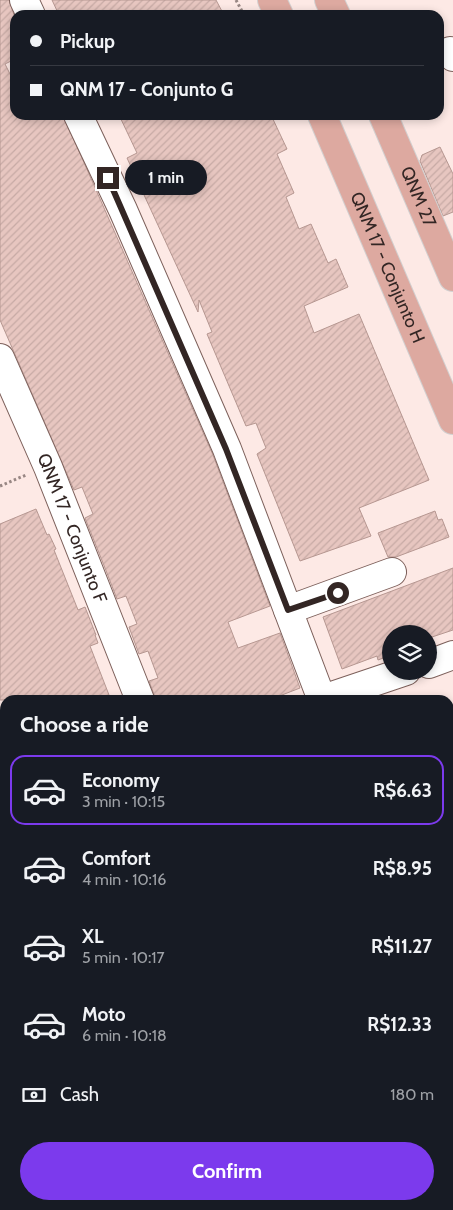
<!DOCTYPE html>
<meta charset="utf-8">
<style>
body{margin:0;font-family:Cabin,sans-serif;background:#20242c;color:#f1f3f6;height:100vh;display:flex;flex-direction:column;font-size:19px;white-space:nowrap}
*{box-sizing:border-box;margin:0}
p{font-size:16px;color:#9ea1a6}
.icon{flex:none;width:28px;height:28px;fill:none;stroke:currentColor;stroke-width:2;stroke-linecap:round;stroke-linejoin:round}
.map{position:relative;flex:1;overflow:hidden}
.side{position:absolute;left:0px;top:695px;width:454px;height:515px;display:flex;flex-direction:column;background:#171b24;border-radius:15px 15px 0 0;box-shadow:0 2px 8px #0003}
.side>*{flex:none}
.hud{position:absolute;left:10px;top:10px;width:434px;height:110px;border-radius:15px;box-shadow:0 2px 8px #0003;display:grid;align-content:center;height:110px;padding:0 20px;background:#171b24}
.fabs{position:absolute;left:382px;top:625px;display:grid;gap:10px}
.fabs a{display:grid;place-items:center;width:55px;height:55px;border-radius:50%;background:#171b24;box-shadow:0 2px 8px #0003;font-size:25px}
.end{position:absolute;width:22px;height:22px;margin:-11px;border:6px solid #332624;background:#fff;box-shadow:0 0 0 2px #fff}
.from{border-radius:50%}
.bubble{position:absolute;height:35px;border-radius:18px;background:#171b24;box-shadow:0 2px 8px #0003;font-size:16px;font-weight:800;line-height:35px;text-align:center}
.hud b{display:flex;align-items:center;gap:18px;height:48px;font-size:19px}
.hud b+b{border-top:1px solid #363941}
.hud i{width:12px;height:12px;background:#f1f3f6}
ul{padding:0;list-style:none}
li{display:flex;align-items:center;gap:15px;height:70px;margin:0 10px 8px;padding:0 10px;border:2px solid transparent;border-radius:15px}
li div{flex:1}
li b{display:block;font-size:19px}
li em{font-style:normal;font-weight:800}
li.current{border-color:#7c3aed}
li>.icon{width:45px;height:45px;stroke-width:1.5}
h2{padding:0 20px;font-size:22px;line-height:60px}
.pay{display:flex;align-items:center;gap:12px;height:55px;padding:0 20px;font-size:19px}
.pay p{margin-inline-start:auto}
.action{display:flex;gap:10px;margin-top:auto;padding:10px 20px}
.action a{flex:1;height:58px;border-radius:30px;background:#7c3aed;color:#fff;font-size:20px;font-weight:800;line-height:58px;text-align:center}
.map>svg:first-child{display:block}
.building{fill:url(#building-hatch);stroke:#b69791}
.lines{fill:none;stroke-linecap:round;stroke-linejoin:round}
.minor-casing{stroke:#7d605b;stroke-width:30}
.major-casing{stroke:#d2cfcf;stroke-width:30}
.path{stroke:#988784;stroke-width:3;stroke-dasharray:2.5 2.5;stroke-linecap:butt}
.minor{stroke:#fff;stroke-width:28}
.major{stroke:#dda9a0;stroke-width:28}
.route{stroke:#332624;stroke-width:6}
.labels{text-anchor:middle;stroke-width:4.5;stroke-linejoin:round;paint-order:stroke}
.street-label{font-size:18px;fill:#332624;stroke:#fde9e5}
</style>
<div class="map">
<svg width="453" height="1210" viewBox="0 0 453 1210">
<defs>
<pattern id="building-hatch" width="6" height="6" patternUnits="userSpaceOnUse" patternTransform="scale(1.25)"><rect width="6" height="6" fill="#e7c6c0"/><path d="M-1 1l2-2M0 6l6-6M5 7l2-2" fill="none" stroke="#c7aaa5"/></pattern>
</defs>
<rect width="100%" height="100%" fill="#fde9e5"/>
<!-- building -->
<path class="building" d="M0,0H9L15,18V59L5,64L15,84V115H63L213,455L270,606L228,622L238,648L280,633L300,688L269,700H156L149,681L158,678L148,651L139,654L129,627L137,624L126,596L117,599L105,568L85,518L93,514L82,487L74,490L0,320Z
M52,0H216L224,15H59Z
M119,115H271L287,149L277,154L294,193L286,197L299,229L311,224L328,263L336,259L348,287L304,306L314,333L359,314L429,480L359,508L371,536L300,561L257,454L266,448L256,423L246,426L207,334L212,332L199,300L198,312L127,158L137,153Z
M440,147L453,174V212L443,216L420,161L422,155Z
M36,509L47,535L49,534L56,549L54,550L78,610L85,607L96,635H95L98,643L90,646L109,695L97,700H0V524Z
M435,511L438,520L442,519L449,537L396,557H388L378,533Z
M453,568V630L429,638V634H391V655L378,660L377,656L342,669L323,617Z"/>
<g class="lines">
<!-- minor casing -->
<g class="minor-casing">
<g id="minor">
<path d="M24,0L31,15"/>
<path d="M450,51L453,57"/>
<path d="M78,115L123,210L227,449L322,700"/>
<path id="s1" d="M0,358L48,467L140,700"/>
<path d="M288,610L392,572"/>
<path d="M429,664L453,655"/>
<path d="M320,700L406,671"/>
<path d="M0,821L5,819"/>
<path d="M449,907L453,906"/>
<path d="M449,995L453,1006"/>
<path d="M0,1075L5,1073"/>
<path d="M136,1205L138,1210"/>
<path d="M331,1205L333,1210"/>
</g>
</g>
<!-- major casing -->
<g class="major-casing">
<g id="major">
<path d="M272,0L279,15"/>
<path d="M329,0L336,15"/>
<path id="s2" d="M322,115L453,420"/>
<path id="s3" d="M383,115L453,277"/>
</g>
</g>
<!-- path -->
<path class="path" d="M236,0L244,15
M0,486L26,475"/>
<!-- minor -->
<use href="#minor" class="minor"/>
<!-- major -->
<use href="#major" class="major"/>
</g>
<g class="lines">
<!-- route -->
<path class="route" d="M108,178L226,449L288,610L338,593"/>
</g>
<g class="labels">
<!-- street labels -->
<g class="street-label">
<text dy="6" stroke="none"><textPath href="#s3" startOffset="89">QNM 27</textPath></text>
<text dy="6" stroke="none"><textPath href="#s2" startOffset="166">QNM 17 - Conjunto H</textPath></text>
<text dy="6" stroke="none"><textPath href="#s1" startOffset="185">QNM 17 - Conjunto F</textPath></text>
</g>
</g>
</svg>
<div class="fabs">
<a><svg class="icon" aria-label="layers" viewBox="0 0 24 24"><path d="M12 4l9 5-9 5-9-5zM3 14l9 5 9-5"/></svg></a>
</div>
<i class="end from" style="left:338px;top:593px"></i>
<i class="end" style="left:108px;top:178px"></i>
<div class="bubble" style="left:125px;top:160px;width:82px">1 min</div>
<div class="hud">
<b><i class="from"></i>Pickup</b>
<b><i></i>QNM 17 - Conjunto G</b>
</div>
<section class="side">
<h2>Choose a ride</h2>
<ul>
<li class="current"><svg class="icon" aria-label="car" viewBox="0 0 24 24"><path d="M5 17H2v-5l4-1 3-4h7l3 4 3 1v5h-3M9 17h6M6 11h13"/><circle cx="7" cy="17" r="2"/><circle cx="17" cy="17" r="2"/></svg><div><b>Economy</b><p>3 min · 10:15</p></div><em>R$6.63</em></li>
<li><svg class="icon" aria-label="car" viewBox="0 0 24 24"><path d="M5 17H2v-5l4-1 3-4h7l3 4 3 1v5h-3M9 17h6M6 11h13"/><circle cx="7" cy="17" r="2"/><circle cx="17" cy="17" r="2"/></svg><div><b>Comfort</b><p>4 min · 10:16</p></div><em>R$8.95</em></li>
<li><svg class="icon" aria-label="car" viewBox="0 0 24 24"><path d="M5 17H2v-5l4-1 3-4h7l3 4 3 1v5h-3M9 17h6M6 11h13"/><circle cx="7" cy="17" r="2"/><circle cx="17" cy="17" r="2"/></svg><div><b>XL</b><p>5 min · 10:17</p></div><em>R$11.27</em></li>
<li><svg class="icon" aria-label="car" viewBox="0 0 24 24"><path d="M5 17H2v-5l4-1 3-4h7l3 4 3 1v5h-3M9 17h6M6 11h13"/><circle cx="7" cy="17" r="2"/><circle cx="17" cy="17" r="2"/></svg><div><b>Moto</b><p>6 min · 10:18</p></div><em>R$12.33</em></li>
</ul>
<div class="pay"><svg class="icon" aria-label="cash" viewBox="0 0 24 24"><path d="M3 7h18v10H3z"/><circle cx="12" cy="12" r="2"/></svg>Cash<p>180 m</p></div>
<div class="action"><a>Confirm</a></div>
</section>
</div>
